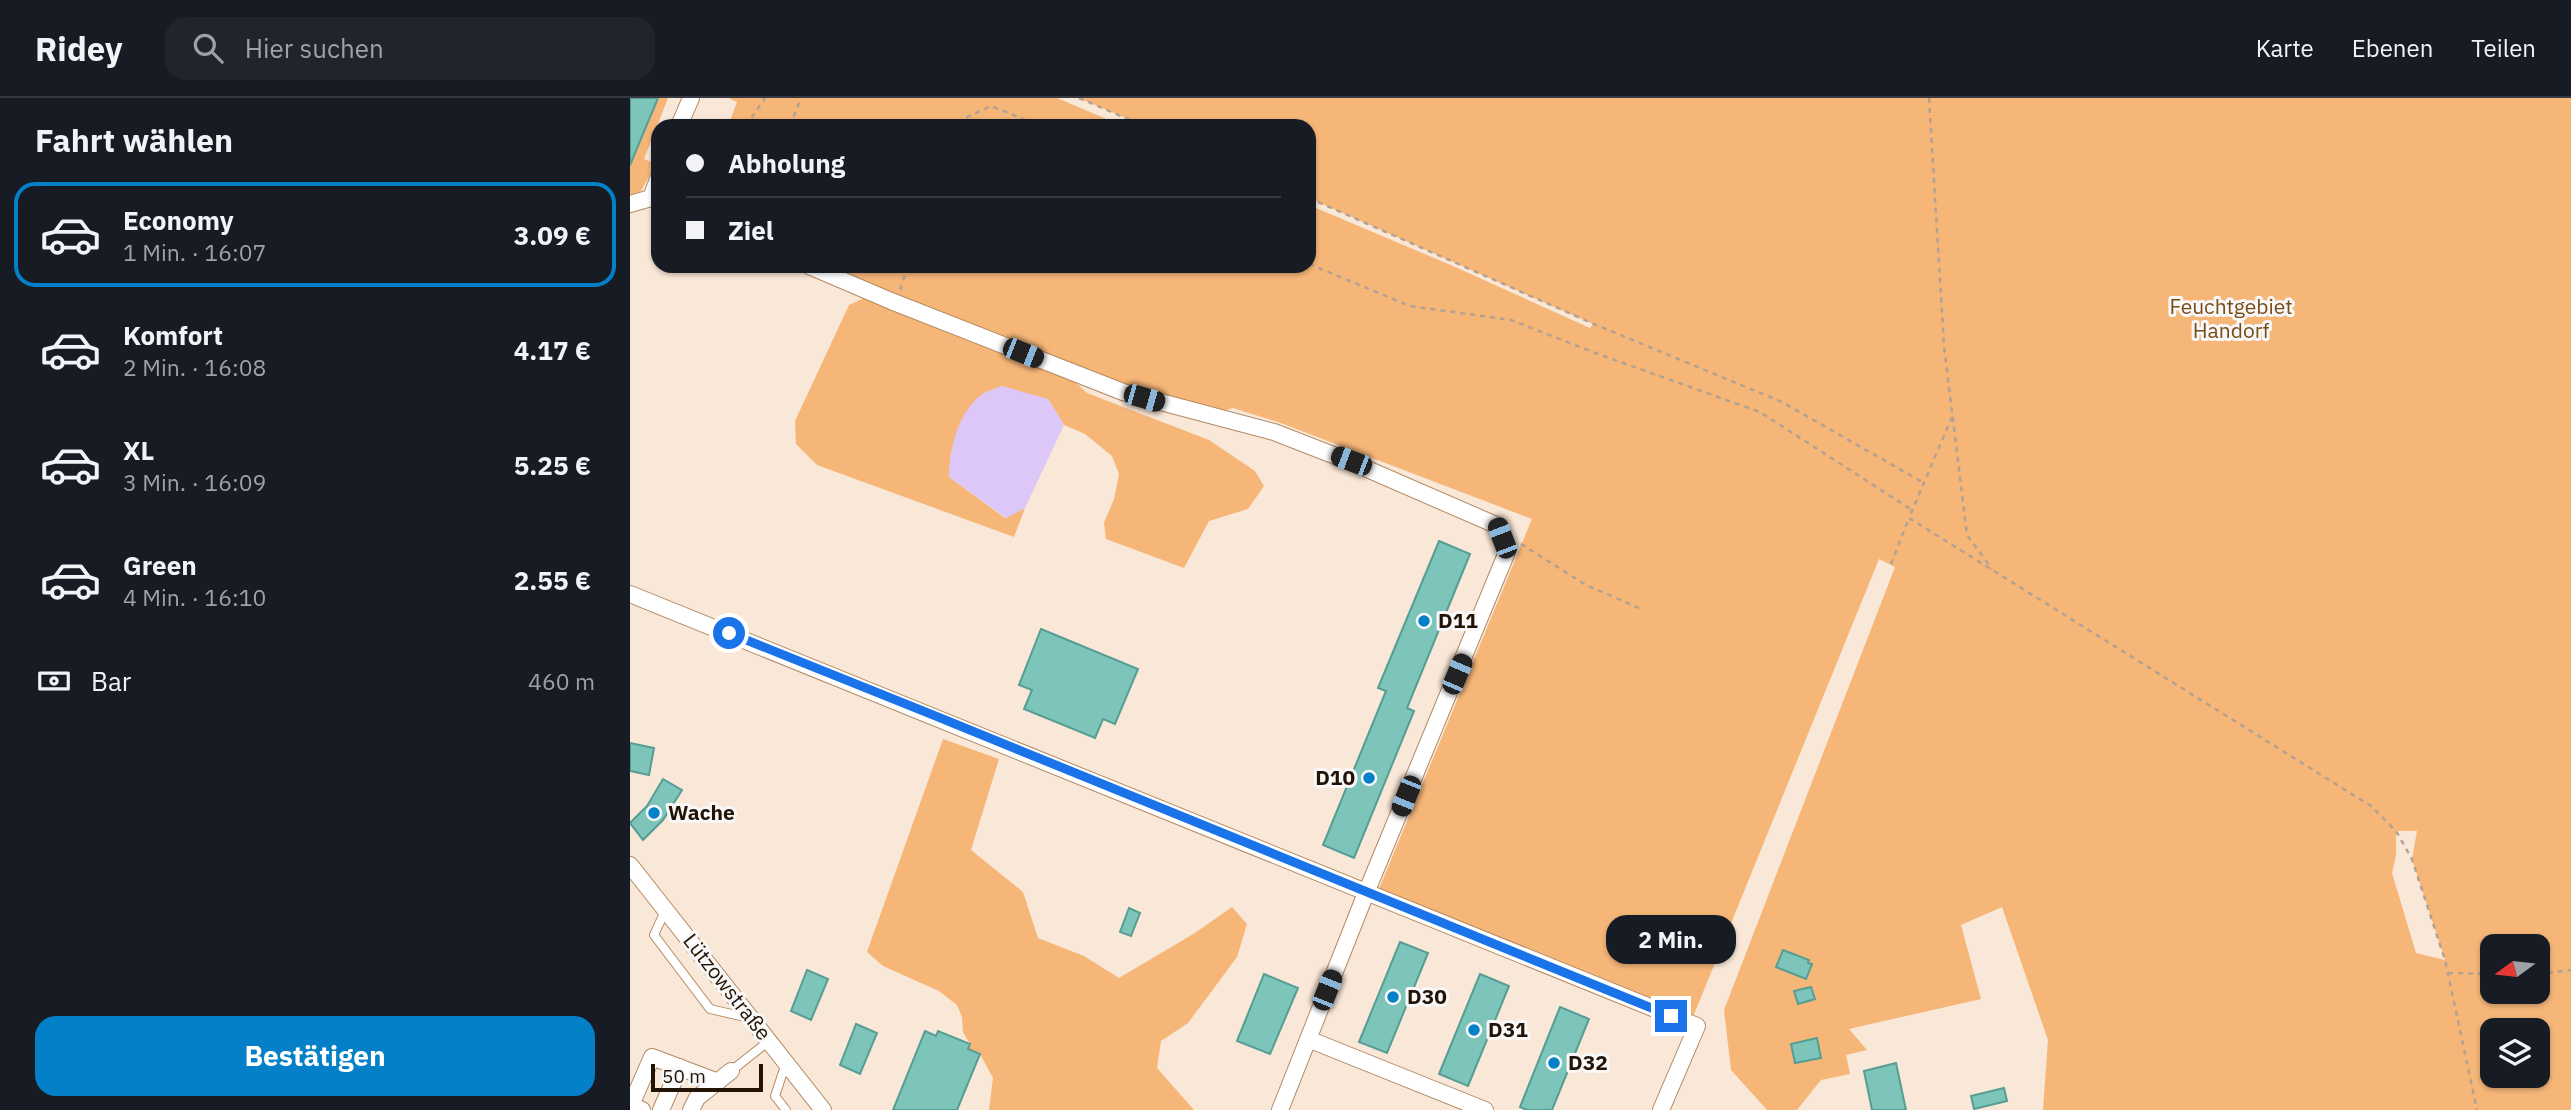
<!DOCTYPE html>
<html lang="de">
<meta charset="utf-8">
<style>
body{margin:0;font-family:"IBM Plex Sans",sans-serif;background:#20242c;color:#f1f3f6;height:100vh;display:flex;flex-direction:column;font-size:26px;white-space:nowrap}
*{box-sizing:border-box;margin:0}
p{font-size:23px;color:#9ea1a6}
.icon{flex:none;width:38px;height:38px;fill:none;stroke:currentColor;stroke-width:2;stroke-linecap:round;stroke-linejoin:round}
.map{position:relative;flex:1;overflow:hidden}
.sheet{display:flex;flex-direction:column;background:#171b24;width:630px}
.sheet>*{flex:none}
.banner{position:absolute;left:21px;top:21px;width:665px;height:154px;border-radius:21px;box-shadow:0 2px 5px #0004;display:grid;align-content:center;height:154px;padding:0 35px;background:#171b24}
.needle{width:46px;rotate:255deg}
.tools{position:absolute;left:1850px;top:836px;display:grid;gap:14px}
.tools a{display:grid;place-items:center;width:70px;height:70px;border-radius:14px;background:#171b24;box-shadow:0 2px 5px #0004;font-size:35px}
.scale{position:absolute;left:21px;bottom:18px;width:112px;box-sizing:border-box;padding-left:7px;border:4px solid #221304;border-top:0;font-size:19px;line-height:24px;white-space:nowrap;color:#221304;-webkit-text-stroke:5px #f8f8f8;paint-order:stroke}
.end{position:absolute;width:32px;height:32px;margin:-16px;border:9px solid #1a73e8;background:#fff;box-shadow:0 0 0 4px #fff}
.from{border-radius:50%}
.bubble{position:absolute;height:49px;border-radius:21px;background:#171b24;box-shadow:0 2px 5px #0004;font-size:23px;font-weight:700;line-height:49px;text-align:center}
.car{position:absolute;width:21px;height:42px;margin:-21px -10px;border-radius:9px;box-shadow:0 0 5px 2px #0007;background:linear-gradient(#222 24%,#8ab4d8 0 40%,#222 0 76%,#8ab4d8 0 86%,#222 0)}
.banner b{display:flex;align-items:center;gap:24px;height:66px;font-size:26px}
.banner b+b{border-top:2px solid #363941}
.banner i{width:18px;height:18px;background:#f1f3f6}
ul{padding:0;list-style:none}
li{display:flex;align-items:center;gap:21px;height:105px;margin:0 14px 10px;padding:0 21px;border:4px solid transparent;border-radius:21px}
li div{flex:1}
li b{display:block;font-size:26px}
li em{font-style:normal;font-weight:700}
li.current{border-color:#0480c8}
li>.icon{width:63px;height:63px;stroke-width:1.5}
h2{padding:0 35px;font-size:32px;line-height:84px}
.pay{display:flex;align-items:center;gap:18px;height:77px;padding:0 35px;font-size:26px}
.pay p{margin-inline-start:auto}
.action{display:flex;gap:14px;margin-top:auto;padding:14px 35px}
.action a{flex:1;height:80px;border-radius:21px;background:#0480c8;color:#fff;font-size:28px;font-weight:700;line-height:80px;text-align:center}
header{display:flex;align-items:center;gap:42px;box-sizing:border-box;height:98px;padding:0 35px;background:#171b24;border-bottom:2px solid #363941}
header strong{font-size:33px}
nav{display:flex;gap:38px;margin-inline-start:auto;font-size:24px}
.search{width:490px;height:63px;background:#20242c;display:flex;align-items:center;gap:18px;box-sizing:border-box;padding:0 24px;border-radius:21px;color:#9ea1a6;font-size:26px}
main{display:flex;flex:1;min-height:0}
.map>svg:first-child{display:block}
.green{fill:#f6b678;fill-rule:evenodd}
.water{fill:#ddc7f9}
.building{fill:#7dc5bb;stroke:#569d94;stroke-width:2}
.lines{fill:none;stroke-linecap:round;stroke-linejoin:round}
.lane-casing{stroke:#b38a63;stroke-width:10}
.street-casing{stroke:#b38a63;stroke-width:18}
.path{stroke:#b3a292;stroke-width:2.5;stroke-dasharray:5 5;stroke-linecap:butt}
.lane{stroke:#fff;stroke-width:8}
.street{stroke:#fff;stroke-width:16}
.route{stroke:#1a73e8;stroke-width:9}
.poi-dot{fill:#0480c8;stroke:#f8f8f8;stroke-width:2.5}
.labels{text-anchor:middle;stroke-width:6;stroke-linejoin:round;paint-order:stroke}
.park-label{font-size:21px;fill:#794b16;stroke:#f8f8f8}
.poi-label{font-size:21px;font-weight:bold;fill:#221304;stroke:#f8f8f8;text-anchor:start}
.street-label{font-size:21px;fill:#221304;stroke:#f8f8f8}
</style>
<header>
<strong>Ridey</strong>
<div class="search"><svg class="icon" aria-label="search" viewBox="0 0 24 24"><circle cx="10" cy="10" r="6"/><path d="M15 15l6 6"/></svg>Hier suchen</div>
<nav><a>Karte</a><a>Ebenen</a><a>Teilen</a></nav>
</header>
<main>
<section class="sheet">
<h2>Fahrt wählen</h2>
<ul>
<li class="current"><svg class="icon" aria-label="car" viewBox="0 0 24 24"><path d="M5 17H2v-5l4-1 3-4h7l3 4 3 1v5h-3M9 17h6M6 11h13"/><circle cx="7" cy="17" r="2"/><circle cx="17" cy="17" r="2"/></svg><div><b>Economy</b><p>1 Min. · 16:07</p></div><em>3.09 €</em></li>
<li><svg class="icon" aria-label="car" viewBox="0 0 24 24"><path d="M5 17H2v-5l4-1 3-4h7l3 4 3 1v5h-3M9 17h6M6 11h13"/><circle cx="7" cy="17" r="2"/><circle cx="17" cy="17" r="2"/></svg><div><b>Komfort</b><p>2 Min. · 16:08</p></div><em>4.17 €</em></li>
<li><svg class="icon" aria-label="car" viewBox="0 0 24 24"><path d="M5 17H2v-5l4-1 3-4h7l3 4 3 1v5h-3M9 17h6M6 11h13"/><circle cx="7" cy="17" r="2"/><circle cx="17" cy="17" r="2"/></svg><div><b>XL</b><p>3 Min. · 16:09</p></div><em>5.25 €</em></li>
<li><svg class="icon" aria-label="car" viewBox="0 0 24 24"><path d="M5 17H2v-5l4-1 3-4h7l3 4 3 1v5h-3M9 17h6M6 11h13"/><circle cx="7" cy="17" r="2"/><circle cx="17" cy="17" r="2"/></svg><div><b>Green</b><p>4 Min. · 16:10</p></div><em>2.55 €</em></li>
</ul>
<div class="pay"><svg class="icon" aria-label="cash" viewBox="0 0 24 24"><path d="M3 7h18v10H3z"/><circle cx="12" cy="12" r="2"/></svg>Bar<p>460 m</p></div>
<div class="action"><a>Bestätigen</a></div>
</section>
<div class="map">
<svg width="1941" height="1012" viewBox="0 0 1941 1012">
<rect width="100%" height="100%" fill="#f9e7d7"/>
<!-- green -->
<path class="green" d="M0,0H38L14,61L26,66L11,93L0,97Z
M99,0H427L493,28H98L107,4Z
M449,0H1941V1012H1413L1418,942L1372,809L1331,827L1351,901L1219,931L1237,952L1216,957L1220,976L1191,982L1167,1012H1137L1101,972L1094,912L1265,469L1249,461L1063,919L749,791L902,421L648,324L603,310L578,318L444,283L457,295L579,342L625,373L634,388L618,411L579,423L554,470L476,441L474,425L484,401L489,376L482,358L455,336L434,327L418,301L319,379L375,420L395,410L384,439L187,367L166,346L165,323L219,207L243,196L179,168H679V107L823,168L960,230L963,226L679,100V28H514ZM1766,733H1787L1782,761L1815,862L1786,855L1762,775L1766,757ZM1862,849H1908V894H1862ZM1862,933H1908V978H1862Z
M313,641L369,661L341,752L393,794L408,840L454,858L489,880L565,835L602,809L617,826L607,859L558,925L531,943L527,970L564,1012H359L363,980L350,956L338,951L340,946L333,934L332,919L327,907L309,893L253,868L237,854Z"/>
<!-- water -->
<path class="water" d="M372,288L418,301L434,327L395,410L376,420L319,379C319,352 328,315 351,297C356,293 365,291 372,288Z"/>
<!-- building -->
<path class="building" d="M0,0H28L0,67Z
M809,443L840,456L777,610L784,613L724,760L693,747L756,593L748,590Z
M411,531L508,571L485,626L473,621L465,640L394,611L402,592L389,587Z
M0,645L24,650L19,677L0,673Z
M33,681L52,692L33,722L13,742L0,725L17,708Z
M499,810L510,815L501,838L490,834Z
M770,844L798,855L757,955L729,944Z
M1153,852L1179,862L1178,865L1182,866L1176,881L1146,869Z
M177,872L198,881L181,922L161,913Z
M634,876L668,890L640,956L607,943Z
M850,876L879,888L838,988L809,976Z
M1181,889L1185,901L1168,906L1164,893Z
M930,909L959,921L922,1012H897L890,1009Z
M226,926L247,935L230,976L210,967Z
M295,933L306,938L308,933L340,946L338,951L350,956L327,1012H263Z
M1187,940L1191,960L1165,965L1161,946Z
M1266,965L1276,1012H1242L1234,973Z
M1374,990L1377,1003L1344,1011L1341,998Z"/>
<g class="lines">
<!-- lane casing -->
<g class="lane-casing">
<path id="lane" d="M35,813L24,837L80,911L119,920
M101,973L139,943
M156,1012L145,998L156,965"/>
</g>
<!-- street casing -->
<g class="street-casing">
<path id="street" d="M49,28L61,0
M21,100L28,81
M0,106L21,100L28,103
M179,168L261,203L493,294L644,334L721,364L866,427L877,454L736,795L650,1012
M0,496C357,637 711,785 1067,928L1031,1012
M0,767L193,1012
M678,941L855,1012
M12,1012L1,1007L22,959L88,984
M31,1012L50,969
M61,1012L67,1000L101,973"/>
</g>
<!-- path -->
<path class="path" d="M449,0L514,28
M1299,0L1314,248L1337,437L1362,471
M116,28L135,0
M160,28L171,0
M318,28L361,8L410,28
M679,100L964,226L1152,304L1294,385
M679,166L780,208L881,222L968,256L1130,314L1282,412
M270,192L278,168
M1322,319L1279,420L1741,708L1766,733L1782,761L1815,862L1847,1012
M891,446L956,487L1009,510
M1261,466L1279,420
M1818,875L1862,876
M1908,876L1941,872"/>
<!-- lane -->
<use href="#lane" class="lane"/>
<!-- street -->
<use href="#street" class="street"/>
</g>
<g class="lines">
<!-- route -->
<path class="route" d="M99,535C414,660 726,792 1041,918"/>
</g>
<!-- markers -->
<g class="poi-dot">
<circle cx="794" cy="523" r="7"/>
<circle cx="739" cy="680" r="7"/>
<circle cx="24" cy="715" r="7"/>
<circle cx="763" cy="899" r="7"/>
<circle cx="844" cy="932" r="7"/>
<circle cx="924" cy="965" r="7"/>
</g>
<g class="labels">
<!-- park labels -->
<g class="park-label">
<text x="1601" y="216">Feuchtgebiet<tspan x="1601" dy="24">Handorf</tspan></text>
</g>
<!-- poi labels -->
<g class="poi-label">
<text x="808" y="530">D11</text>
<text x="725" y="687" text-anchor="end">D10</text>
<text x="38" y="722">Wache</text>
<text x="777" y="906">D30</text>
<text x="858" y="939">D31</text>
<text x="938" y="972">D32</text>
</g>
<!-- street labels -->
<g class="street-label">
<text transform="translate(97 889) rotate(52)" y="7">Lützowstraße</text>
</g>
</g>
</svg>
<div class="tools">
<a><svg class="needle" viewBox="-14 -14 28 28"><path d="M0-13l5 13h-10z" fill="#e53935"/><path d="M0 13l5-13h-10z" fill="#9ea1a6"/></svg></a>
<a><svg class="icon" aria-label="layers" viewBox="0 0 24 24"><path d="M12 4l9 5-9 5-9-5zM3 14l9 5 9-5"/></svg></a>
</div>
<div class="scale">50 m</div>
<i class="end from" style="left:99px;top:535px"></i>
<i class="end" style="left:1041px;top:918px"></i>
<div class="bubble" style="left:976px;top:817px;width:130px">2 Min.</div>
<i class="car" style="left:393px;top:255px;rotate:112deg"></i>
<i class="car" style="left:514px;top:300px;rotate:106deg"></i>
<i class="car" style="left:721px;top:363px;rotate:291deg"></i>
<i class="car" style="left:872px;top:440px;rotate:339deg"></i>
<i class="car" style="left:827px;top:576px;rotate:23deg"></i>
<i class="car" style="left:776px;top:698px;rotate:202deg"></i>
<i class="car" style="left:697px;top:892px;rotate:22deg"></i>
<div class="banner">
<b><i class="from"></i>Abholung</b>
<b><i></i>Ziel</b>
</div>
</div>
</main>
